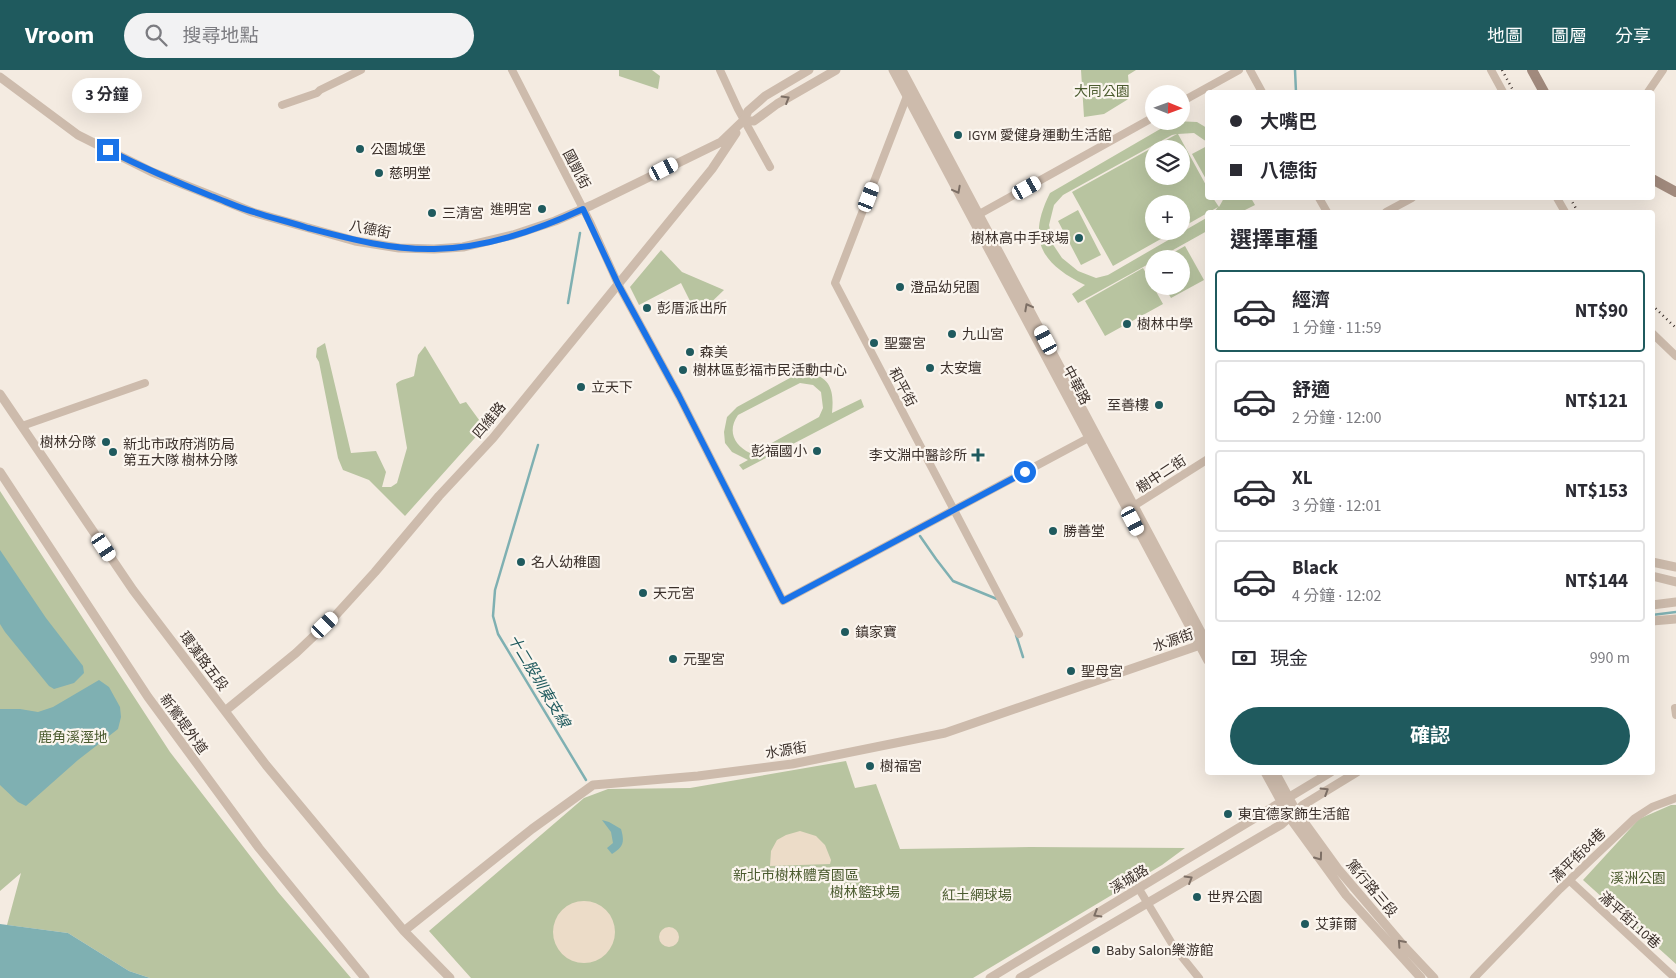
<!DOCTYPE html>
<html lang="zh-TW">
<meta charset="utf-8">
<style>
body{margin:0;font-family:"Source Sans 3","Noto Sans TC",sans-serif;background:#f2f2f3;color:#2b2b33;height:100vh;display:flex;flex-direction:column;font-size:19px;white-space:nowrap}
*{box-sizing:border-box;margin:0}
p{font-size:16px;color:#7c7c81}
.icon{flex:none;width:28px;height:28px;fill:none;stroke:currentColor;stroke-width:2;stroke-linecap:round;stroke-linejoin:round}
.map{position:relative;flex:1;overflow:hidden}
.details{position:absolute;left:1205px;top:140px;width:450px;height:565px;display:flex;flex-direction:column;background:#fff;border-radius:5px;box-shadow:0 5px 20px #0002}
.details>*{flex:none}
.hud{position:absolute;left:1205px;top:20px;width:450px;height:110px;border-radius:5px;box-shadow:0 5px 20px #0002;display:grid;align-content:center;height:110px;padding:0 25px;background:#fff}
.needle{width:32px;rotate:91deg}
.buttons{position:absolute;left:1145px;top:15px;display:grid;gap:10px}
.buttons a{display:grid;place-items:center;width:45px;height:45px;border-radius:50%;background:#fff;box-shadow:0 5px 20px #0002;font-size:25px}
.end{position:absolute;width:22px;height:22px;margin:-11px;border:6px solid #1a73e8;background:#fff;box-shadow:0 0 0 2px #fff}
.from{border-radius:50%}
.bubble{position:absolute;height:35px;border-radius:18px;background:#fff;box-shadow:0 5px 20px #0002;font-size:16px;font-weight:700;line-height:35px;text-align:center}
.car{position:absolute;width:15px;height:30px;margin:-15px -8px;border-radius:6px;box-shadow:0 0 4px 1px #0007;background:linear-gradient(#fff 24%,#345 0 40%,#fff 0 76%,#345 0 86%,#fff 0)}
.hud b{display:flex;align-items:center;gap:18px;height:48px;font-size:19px}
.hud b+b{border-top:1px solid #e1e1e2}
.hud i{width:12px;height:12px;background:#2b2b33}
ul{padding:0;list-style:none}
li{display:flex;align-items:center;gap:15px;height:82px;margin:0 10px 8px;padding:0 15px;border:2px solid #e1e1e2;border-radius:5px}
li div{flex:1}
li b{display:block;font-size:19px}
li em{font-style:normal;font-weight:700}
li.active{border-color:#1f5a5e}
li>.icon{width:45px;height:45px;stroke-width:1.5}
h2{padding:0 25px;font-size:22px;line-height:60px}
.pay{display:flex;align-items:center;gap:12px;height:55px;padding:0 25px;font-size:19px}
.pay p{margin-inline-start:auto}
.primary-button{display:flex;gap:10px;margin-top:auto;padding:10px 25px}
.primary-button a{flex:1;height:58px;border-radius:30px;background:#1f5a5e;color:#fff;font-size:20px;font-weight:700;line-height:58px;text-align:center}
header{display:flex;align-items:center;gap:30px;box-sizing:border-box;height:70px;padding:0 25px;background:#1f5a5e;color:#fff}
header strong{font-size:24px}
nav{display:flex;gap:28px;margin-inline-start:auto;font-size:18px}
.search{width:350px;height:45px;background:#f2f2f3;display:flex;align-items:center;gap:12px;box-sizing:border-box;padding:0 18px;border-radius:28px;color:#7c7c81;font-size:19px}
.map>svg:first-child{display:block}
.green{fill:#b8c4a0;fill-rule:evenodd}
.plaza{fill:#ecdcc8}
.water{fill:#7fb0b2}
.lines{fill:none;stroke-linecap:round;stroke-linejoin:round}
.stream{stroke:#7fb0b2;stroke-width:2.5}
.minor{stroke:#cdbbac;stroke-width:8}
.tertiary{stroke:#cdbbac;stroke-width:9}
.secondary{stroke:#a18a7d;stroke-width:10}
.rail{stroke:#3b302b;stroke-width:2.5;stroke-dasharray:1 4;stroke-linecap:butt}
.oneway{stroke:#7d6f65}
.route{stroke:#1a73e8;stroke-width:6}
.poi-dot{fill:#1f5a5e;stroke:#fbf5ee;stroke-width:2}
.labels{text-anchor:middle;stroke-width:4.5;stroke-linejoin:round;paint-order:stroke}
.park-label{font-size:14px;fill:#4a5a2e;stroke:#fbf5ee}
.poi-label{font-size:14px;fill:#3b302b;stroke:#fbf5ee;text-anchor:start}
.street-label{font-size:14px;fill:#3b302b;stroke:#fbf5ee}
.water-label{font-size:15px;font-style:italic;fill:#1f5a5e;stroke:#fbf5ee}
</style>
<header>
<strong>Vroom</strong>
<div class="search"><svg class="icon" aria-label="search" viewBox="0 0 24 24"><circle cx="10" cy="10" r="6"/><path d="M15 15l6 6"/></svg>搜尋地點</div>
<nav><a>地圖</a><a>圖層</a><a>分享</a></nav>
</header>
<div class="map">
<svg width="1676" height="908" viewBox="0 0 1676 908">
<rect width="100%" height="100%" fill="#f4ebe1"/>
<!-- green -->
<path class="green" d="M619,0H652L660,6L658,19L619,6Z
M1081,0H1136L1128,5L1130,28L1104,44L1084,47Z
M1174,51L1197,52L1207,58V72L1194,63L1178,64L1207,117L1208,128H1213L1219,137L1224,128H1237V130L1243,128H1251L1255,135L1241,142H1214L1218,137L1181,158V134H1154V161H1175L1113,196L1072,122L1177,64L1172,65L1072,120L1063,125L1054,135L1049,155L1054,176L1062,188L1078,201L1096,208L1108,205L1208,147L1207,161L1157,189H1154V191L1078,233L1072,224L1085,215C1040,193 1027,169 1050,123ZM1154,79H1181V106H1154Z
M1207,76L1208,77L1207,111L1192,84Z
M1078,140L1101,185L1081,195L1058,151Z
M1185,176L1204,210L1171,228L1164,216H1181V189H1162Z
M661,180L682,202L724,220L700,243L694,232L691,233L681,213L639,235L630,217Z
M1143,198L1163,234L1105,266L1085,231Z
M325,273L351,383L376,381L386,402L382,417H391L397,413L407,378L396,314C401,309 408,309 414,306L418,285L425,276L460,334L466,332L482,354V360L405,446L369,410L343,400L338,388L319,292L316,287L317,278Z
M808,302C832,308 834,322 832,343L861,329L864,337L743,400L739,395L748,390L732,382L725,373L724,362L727,347L737,337L799,303ZM800,313L813,315L821,322L823,338L819,347L755,382L750,383C734,375 727,361 738,345Z
M0,421L170,682L278,822L351,908H150L129,901L68,863L7,855L21,803L0,821Z
M846,691L855,718L876,714L900,779L1030,777L1185,778L1162,795L973,908H471L429,861L584,728L608,719L690,718Z
M1671,735H1676V894L1583,810L1639,749Z"/>
<!-- plaza -->
<path class="plaza" d="M800,761L816,766L825,775L831,790L830,794L770,796L771,781L777,770L786,765Z
M553 862a31 31 0 1 1 62 0a31 31 0 1 1-62 0Z
M659 867a10 10 0 1 1 20 0a10 10 0 1 1-20 0Z"/>
<!-- water -->
<path class="water" d="M0,480L46,548L83,596L84,603L74,613L54,619L49,616L5,562L0,554Z
M99,610L109,617L120,637L121,647L118,659L78,690L26,736L18,732L0,715V639H20L38,642L53,637Z
M602,750L609,752L621,759C625,773 623,777 612,784L607,778L613,773L611,762Z
M0,854L68,863L129,901L150,908H0Z"/>
<g class="lines">
<!-- stream -->
<path class="stream" d="M1295,0L1296,22
M568,233L580,163
M538,375L495,520L493,546L498,564L586,710
M920,466L936,489L953,511L997,529
M1652,545L1676,542
M1016,565L1023,587"/>
<!-- minor -->
<path class="minor" d="M512,0L590,152L618,214L679,326L783,531L1094,365
M720,0L738,39L770,97
M1250,0L1262,22
M1491,0L1503,22
M1648,22L1663,0
M910,24L907,26L835,213L1019,564
M1181,32L1239,0
M282,35L317,23L320,20L361,0
M1319,128L1327,142
M1557,128L1565,142
M1386,142L1412,128
M974,147L1154,47
M1652,263L1676,286
M22,356L145,313
M1129,439L1208,389
M1675,638L1676,645
M1569,810L1675,908
M1139,819L1174,877L1199,908
M1474,908L1560,819L1635,748L1652,737L1676,728"/>
<!-- tertiary -->
<path class="tertiary" d="M893,0L1208,591
M902,0L1208,575
M0,7L78,65L152,102L225,131L252,142L355,171L399,178L434,179L463,177L513,165L555,151L592,135L721,72L744,50L748,41L765,26L809,0
M744,50L754,51L777,34L836,0
M0,324L133,520L266,695L404,861L450,908
M0,402L148,627L259,778L365,908
M1652,492L1676,497
M1652,506L1676,512
M1652,535L1676,532
M1652,551L1676,549
M225,641L296,583L335,546L375,502L439,426L493,368L712,99L736,63
M1265,702L1290,748L1346,825L1421,908
M1275,702L1296,741L1338,799L1402,874L1434,908
M404,861L532,759L593,715L698,706L792,694L945,663L1206,573
M990,908L1331,702
M1020,908L1282,754L1303,735L1357,702"/>
<!-- secondary -->
<path class="secondary" d="M1532,0L1544,22
M1652,109L1676,122"/>
<!-- rail -->
<path class="rail" d="M1502,0L1514,22
M1570,128L1578,142
M1652,235L1676,258"/>
</g>
<!-- one-way arrows -->
<defs><path id="oneway-chevron" d="M-2-3.5L2.5 0L-2 3.5" fill="none" stroke-width="1.6" stroke-linecap="round" stroke-linejoin="round" transform="scale(1.25)"/></defs>
<g class="oneway">
<use href="#oneway-chevron" transform="translate(786 29) rotate(-31)"/>
<use href="#oneway-chevron" transform="translate(957 120) rotate(62)"/>
<use href="#oneway-chevron" transform="translate(1028 237) rotate(-118)"/>
<use href="#oneway-chevron" transform="translate(1325 721) rotate(-32)"/>
<use href="#oneway-chevron" transform="translate(1319 787) rotate(54)"/>
<use href="#oneway-chevron" transform="translate(1189 809) rotate(-31)"/>
<use href="#oneway-chevron" transform="translate(1097 844) rotate(149)"/>
<use href="#oneway-chevron" transform="translate(1401 873) rotate(-132)"/>
</g>
<g class="lines">
<!-- route -->
<path class="route" d="M108,80C142,97 176,112 211,126C225,131 239,138 254,142C272,148 290,152 308,158C350,169 391,180 434,179C485,178 538,160 583,139L618,214L679,326L783,531L1025,402"/>
</g>
<!-- markers -->
<g class="poi-dot">
<circle cx="958" cy="65" r="5"/>
<circle cx="360" cy="79" r="5"/>
<circle cx="379" cy="103" r="5"/>
<circle cx="542" cy="139" r="5"/>
<circle cx="432" cy="143" r="5"/>
<circle cx="1079" cy="168" r="5"/>
<circle cx="900" cy="217" r="5"/>
<circle cx="647" cy="238" r="5"/>
<circle cx="1127" cy="254" r="5"/>
<circle cx="952" cy="264" r="5"/>
<circle cx="874" cy="273" r="5"/>
<circle cx="690" cy="282" r="5"/>
<circle cx="930" cy="298" r="5"/>
<circle cx="683" cy="300" r="5"/>
<circle cx="581" cy="317" r="5"/>
<circle cx="1159" cy="335" r="5"/>
<circle cx="106" cy="372" r="5"/>
<circle cx="817" cy="381" r="5"/>
<circle cx="113" cy="382" r="5"/>
<path d="M975.5 377.5h5v5h5v5h-5v5h-5v-5h-5v-5h5z"/>
<circle cx="1053" cy="461" r="5"/>
<circle cx="521" cy="492" r="5"/>
<circle cx="643" cy="523" r="5"/>
<circle cx="845" cy="562" r="5"/>
<circle cx="673" cy="589" r="5"/>
<circle cx="1071" cy="601" r="5"/>
<circle cx="870" cy="696" r="5"/>
<circle cx="1228" cy="744" r="5"/>
<circle cx="1197" cy="827" r="5"/>
<circle cx="1305" cy="854" r="5"/>
<circle cx="1096" cy="880" r="5"/>
</g>
<g class="labels">
<!-- park labels -->
<g class="park-label">
<text x="1102" y="26">大同公園</text>
<text x="73" y="672">鹿角溪溼地</text>
<text x="796" y="810">新北市樹林體育園區</text>
<text x="1638" y="813">溪洲公園</text>
<text x="865" y="827">樹林籃球場</text>
<text x="977" y="830">紅土網球場</text>
</g>
<!-- poi labels -->
<g class="poi-label">
<text x="968" y="70">IGYM 愛健身運動生活館</text>
<text x="370" y="84">公園城堡</text>
<text x="389" y="108">慈明堂</text>
<text x="532" y="144" text-anchor="end">進明宮</text>
<text x="442" y="148">三清宮</text>
<text x="1069" y="173" text-anchor="end">樹林高中手球場</text>
<text x="910" y="222">澄品幼兒園</text>
<text x="657" y="243">彭厝派出所</text>
<text x="1137" y="259">樹林中學</text>
<text x="962" y="269">九山宮</text>
<text x="884" y="278">聖靈宮</text>
<text x="700" y="287">森美</text>
<text x="940" y="303">太安壇</text>
<text x="693" y="305">樹林區彭福市民活動中心</text>
<text x="591" y="322">立天下</text>
<text x="1149" y="340" text-anchor="end">至善樓</text>
<text x="96" y="377" text-anchor="end">樹林分隊</text>
<text x="123" y="379">新北市政府消防局<tspan x="123" dy="16">第五大隊 樹林分隊</tspan></text>
<text x="807" y="386" text-anchor="end">彭福國小</text>
<text x="967" y="390" text-anchor="end">李文淵中醫診所</text>
<text x="1063" y="466">勝善堂</text>
<text x="531" y="497">名人幼稚園</text>
<text x="653" y="528">天元宮</text>
<text x="855" y="567">鎮家寶</text>
<text x="683" y="594">元聖宮</text>
<text x="1081" y="606">聖母宮</text>
<text x="880" y="701">樹福宮</text>
<text x="1238" y="749">東宜德家飾生活館</text>
<text x="1207" y="832">世界公園</text>
<text x="1315" y="859">艾菲爾</text>
<text x="1106" y="885">Baby Salon樂游館</text>
</g>
<!-- street labels -->
<g class="street-label">
<text transform="translate(577 99) rotate(62)" y="5">國凱街</text>
<text transform="translate(370 159) rotate(11)" y="5">八德街</text>
<text transform="translate(1077 315) rotate(62)" y="5">中華路</text>
<text transform="translate(903 317) rotate(62)" y="5">和平街</text>
<text transform="translate(489 350) rotate(-50)" y="5">四維路</text>
<text transform="translate(1161 404) rotate(-33)" y="5">樹中二街</text>
<text transform="translate(1173 570) rotate(-19)" y="5">水源街</text>
<text transform="translate(204 591) rotate(53)" y="5">環漢路五段</text>
<text transform="translate(184 654) rotate(54)" y="5">新鶯堤外道</text>
<text transform="translate(786 680) rotate(-9)" y="5">水源街</text>
<text transform="translate(1578 785) rotate(-44)" y="5">滿平街84巷</text>
<text transform="translate(1129 809) rotate(-31)" y="5">溪城路</text>
<text transform="translate(1372 818) rotate(50)" y="5">篤行路三段</text>
<text transform="translate(1630 850) rotate(42)" y="5">滿平街110巷</text>
</g>
<!-- water labels -->
<g class="water-label">
<text transform="translate(539 611) rotate(59)" y="5">十二股圳東支線</text>
</g>
</g>
</svg>
<div class="buttons">
<a><svg class="needle" viewBox="-14 -14 28 28"><path d="M0-13l5 13h-10z" fill="#e53935"/><path d="M0 13l5-13h-10z" fill="#7c7c81"/></svg></a>
<a><svg class="icon" aria-label="layers" viewBox="0 0 24 24"><path d="M12 4l9 5-9 5-9-5zM3 14l9 5 9-5"/></svg></a>
<a>+</a>
<a>−</a>
</div>
<i class="end from" style="left:1025px;top:402px"></i>
<i class="end" style="left:108px;top:80px"></i>
<div class="bubble" style="left:72px;top:8px;width:70px">3 分鐘</div>
<i class="car" style="left:664px;top:99px;rotate:63deg"></i>
<i class="car" style="left:1027px;top:118px;rotate:61deg"></i>
<i class="car" style="left:869px;top:127px;rotate:21deg"></i>
<i class="car" style="left:1046px;top:270px;rotate:332deg"></i>
<i class="car" style="left:1133px;top:451px;rotate:152deg"></i>
<i class="car" style="left:104px;top:477px;rotate:146deg"></i>
<i class="car" style="left:325px;top:555px;rotate:46deg"></i>
<div class="hud">
<b><i class="from"></i>大嘴巴</b>
<b><i></i>八德街</b>
</div>
<section class="details">
<h2>選擇車種</h2>
<ul>
<li class="active"><svg class="icon" aria-label="car" viewBox="0 0 24 24"><path d="M5 17H2v-5l4-1 3-4h7l3 4 3 1v5h-3M9 17h6M6 11h13"/><circle cx="7" cy="17" r="2"/><circle cx="17" cy="17" r="2"/></svg><div><b>經濟</b><p>1 分鐘 · 11:59</p></div><em>NT$90</em></li>
<li><svg class="icon" aria-label="car" viewBox="0 0 24 24"><path d="M5 17H2v-5l4-1 3-4h7l3 4 3 1v5h-3M9 17h6M6 11h13"/><circle cx="7" cy="17" r="2"/><circle cx="17" cy="17" r="2"/></svg><div><b>舒適</b><p>2 分鐘 · 12:00</p></div><em>NT$121</em></li>
<li><svg class="icon" aria-label="car" viewBox="0 0 24 24"><path d="M5 17H2v-5l4-1 3-4h7l3 4 3 1v5h-3M9 17h6M6 11h13"/><circle cx="7" cy="17" r="2"/><circle cx="17" cy="17" r="2"/></svg><div><b>XL</b><p>3 分鐘 · 12:01</p></div><em>NT$153</em></li>
<li><svg class="icon" aria-label="car" viewBox="0 0 24 24"><path d="M5 17H2v-5l4-1 3-4h7l3 4 3 1v5h-3M9 17h6M6 11h13"/><circle cx="7" cy="17" r="2"/><circle cx="17" cy="17" r="2"/></svg><div><b>Black</b><p>4 分鐘 · 12:02</p></div><em>NT$144</em></li>
</ul>
<div class="pay"><svg class="icon" aria-label="cash" viewBox="0 0 24 24"><path d="M3 7h18v10H3z"/><circle cx="12" cy="12" r="2"/></svg>現金<p>990 m</p></div>
<div class="primary-button"><a>確認</a></div>
</section>
</div>
